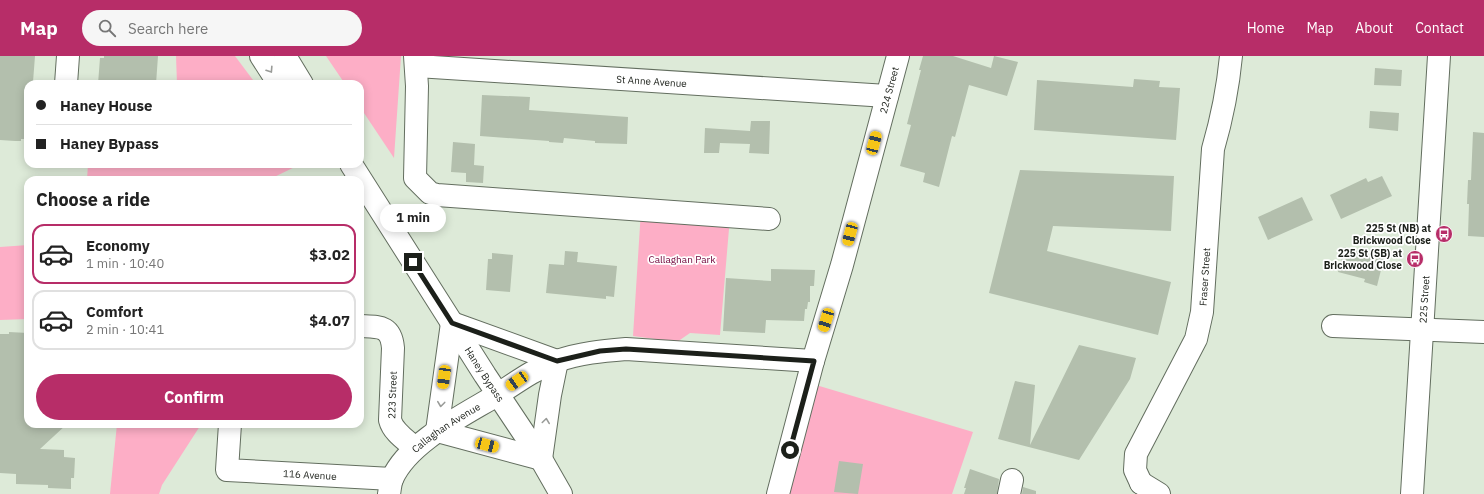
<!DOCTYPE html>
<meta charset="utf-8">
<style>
body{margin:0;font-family:"IBM Plex Sans",sans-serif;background:#f6f6f6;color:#222;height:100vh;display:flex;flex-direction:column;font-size:15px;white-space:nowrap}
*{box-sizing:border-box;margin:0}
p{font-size:13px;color:#767676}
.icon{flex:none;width:22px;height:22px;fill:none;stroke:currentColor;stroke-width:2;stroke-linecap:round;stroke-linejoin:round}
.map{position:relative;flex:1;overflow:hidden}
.details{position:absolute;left:24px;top:120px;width:340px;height:252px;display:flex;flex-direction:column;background:#fff;border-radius:12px;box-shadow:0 2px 10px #0003}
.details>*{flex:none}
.banner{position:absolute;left:24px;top:24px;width:340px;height:88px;border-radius:12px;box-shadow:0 2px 10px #0003;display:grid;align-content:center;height:88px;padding:0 12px;background:#fff}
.end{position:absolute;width:18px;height:18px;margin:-9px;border:5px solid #1c201a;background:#fff;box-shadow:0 0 0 2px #fff}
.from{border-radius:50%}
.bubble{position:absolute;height:28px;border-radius:14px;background:#fff;box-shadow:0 2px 10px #0003;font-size:13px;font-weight:700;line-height:28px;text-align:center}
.car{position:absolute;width:12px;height:24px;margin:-12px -6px;border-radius:5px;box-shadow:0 0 3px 1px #0007;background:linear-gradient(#f5c518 24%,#345 0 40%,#f5c518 0 76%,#345 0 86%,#f5c518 0)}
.banner b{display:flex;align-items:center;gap:14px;height:38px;font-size:15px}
.banner b+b{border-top:1px solid #e0e0e0}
.banner i{width:10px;height:10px;background:#222}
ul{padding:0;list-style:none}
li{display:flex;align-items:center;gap:12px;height:60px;margin:0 8px 6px;padding:0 4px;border:2px solid #e0e0e0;border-radius:12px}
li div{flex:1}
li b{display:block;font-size:15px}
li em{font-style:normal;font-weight:700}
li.on{border-color:#b72d68}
li>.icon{width:36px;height:36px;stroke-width:1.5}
h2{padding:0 12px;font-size:18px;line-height:48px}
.primary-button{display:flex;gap:8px;margin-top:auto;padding:8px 12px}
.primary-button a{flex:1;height:46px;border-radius:24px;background:#b72d68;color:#fff;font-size:16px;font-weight:700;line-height:46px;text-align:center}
header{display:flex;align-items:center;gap:24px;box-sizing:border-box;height:56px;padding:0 20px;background:#b72d68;color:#fff}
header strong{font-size:19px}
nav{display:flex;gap:22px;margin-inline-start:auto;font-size:14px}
.search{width:280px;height:36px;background:#f6f6f6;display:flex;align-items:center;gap:10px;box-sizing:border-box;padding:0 14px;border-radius:22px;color:#767676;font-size:15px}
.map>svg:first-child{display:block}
.green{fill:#fdaec6}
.building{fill:#b3bfad}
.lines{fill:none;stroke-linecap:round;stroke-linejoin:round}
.minor-casing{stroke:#636e5f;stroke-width:24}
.highway-casing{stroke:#636e5f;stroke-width:24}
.minor{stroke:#fff;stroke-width:22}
.highway{stroke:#fff;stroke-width:22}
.oneway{stroke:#999b98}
.route{stroke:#1c201a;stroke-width:5}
.labels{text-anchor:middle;stroke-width:3.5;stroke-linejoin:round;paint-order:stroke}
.street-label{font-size:10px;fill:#1c201a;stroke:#fff}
.poi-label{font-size:10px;font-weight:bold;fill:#1c201a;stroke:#fff;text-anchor:end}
.park-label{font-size:10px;fill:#6f0138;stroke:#fff}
</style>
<header>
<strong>Map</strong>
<div class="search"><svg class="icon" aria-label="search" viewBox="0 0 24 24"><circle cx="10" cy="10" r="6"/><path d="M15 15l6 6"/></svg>Search here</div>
<nav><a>Home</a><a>Map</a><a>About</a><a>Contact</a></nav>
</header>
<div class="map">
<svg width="1484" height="438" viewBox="0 0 1484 438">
<rect width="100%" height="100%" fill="#ddead8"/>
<!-- green -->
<path class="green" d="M176,0H235L256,28H177Z
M326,0H401L394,102L360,51V28H345Z
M88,108H301L268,124H87Z
M641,154L730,161L720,279L690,277L677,286L633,280Z
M28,189V263L0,264V191Z
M816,329L973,376L952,438H786Z
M117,368H199L200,370L162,429L159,438H110Z"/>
<!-- building -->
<path class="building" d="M0,0H35L33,26L28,28V83H21V85H15L0,84Z
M104,0H158L156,28H98L100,2H104Z
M923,0H953L991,12L994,0L1018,6L1007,40L969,29L955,81L952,80L939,131L923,126L925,117L900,110L911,69L907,68L921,14H919Z
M1375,12L1402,14L1401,30L1374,29Z
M1134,23L1160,25L1159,31L1180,32L1176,84L1034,74L1037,24L1133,31Z
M482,39L530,41L529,54L628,61L627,88L595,87V85L564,82L563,87L549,86V85L480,80Z
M1370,55L1399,57L1398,75L1369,72Z
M751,65H770L769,98L749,97L750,88L720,87L719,97H704L705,72L750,75Z
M1473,76L1484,77V181L1468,180L1469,148H1467L1468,124H1471Z
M453,86L475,88L474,109L484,110L483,127L466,126V117L451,116Z
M1020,114L1174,120L1171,175L1053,170L1047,195L1171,226L1158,279L989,237Z
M1382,120L1392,140L1341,163L1330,139L1366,122L1368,126Z
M1302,141L1313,164L1268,184L1258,161Z
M1345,191L1384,202L1377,230L1364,226L1365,223L1338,216Z
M565,195L578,196L577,206L617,210L614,241L606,240V243L546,237L549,208L564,209Z
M492,197L513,199L510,236L486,234L488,203H492Z
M771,213L815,214L814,230H810V246H808L807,253H805L804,265L766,264L765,277L723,275L726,222L771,225Z
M9,276L28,277V368H67L40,393L64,394V401L75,402L74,422H71V433L48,432V429L16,428V418L0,417V278H9Z
M1079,289L1136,302L1130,323L1079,404L998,383L1015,325L1035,329L1030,389Z
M839,405L863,408L858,438L834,436Z
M970,413L999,423L997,438H964L966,432H964Z
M1023,431L1036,435V438H1022Z"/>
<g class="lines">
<!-- minor casing -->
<g class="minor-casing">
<g id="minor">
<path d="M415,0L417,30L415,122L430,137L437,139L769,163"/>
<path id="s1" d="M417,10L887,40"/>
<path d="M66,28L68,0"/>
<path d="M360,270C379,271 391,269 393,292L390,364C393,376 406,384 415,392"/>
<path d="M1333,270L1484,276"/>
<path id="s2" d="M230,368L227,414L392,423"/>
<path id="s3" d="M1141,427L1135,414L1136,398L1196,283L1202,256L1213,93C1222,62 1228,32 1231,0"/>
<path d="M1141,427L1159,438"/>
<path id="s4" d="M389,438C390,433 390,428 392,423C408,386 464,359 497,339C517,326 534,313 557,305C580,297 602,295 626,293L813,305"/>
<path id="s5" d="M778,438L813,305L842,209L898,0"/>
<path d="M1009,438L1012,424"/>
<path id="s6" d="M1412,438L1439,0"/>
</g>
</g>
<!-- highway casing -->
<g class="highway-casing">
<g id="highway">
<path d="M261,0L279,28"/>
<path d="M285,0L302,28"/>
<path id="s7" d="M351,108L485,319L541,403L561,438"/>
<path d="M452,267L437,375L541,403"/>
<path d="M452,267L557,305L550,339L541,403"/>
</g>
</g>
<!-- minor -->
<use href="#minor" class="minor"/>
<!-- highway -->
<use href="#highway" class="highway"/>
</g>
<!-- one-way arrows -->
<defs><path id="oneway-chevron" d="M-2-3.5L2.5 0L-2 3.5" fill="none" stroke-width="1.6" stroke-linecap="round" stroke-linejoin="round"/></defs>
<g class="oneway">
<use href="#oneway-chevron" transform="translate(270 14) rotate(57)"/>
<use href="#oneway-chevron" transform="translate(441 348) rotate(97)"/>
<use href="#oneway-chevron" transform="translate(546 365) rotate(-82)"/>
</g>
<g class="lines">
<!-- route -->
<path class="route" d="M413,206L452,267L557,305L600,295L626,293L814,305L790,394"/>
</g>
<!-- icons -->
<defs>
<g id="bus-disc" transform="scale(0.9)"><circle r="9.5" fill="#b72d68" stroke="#fff"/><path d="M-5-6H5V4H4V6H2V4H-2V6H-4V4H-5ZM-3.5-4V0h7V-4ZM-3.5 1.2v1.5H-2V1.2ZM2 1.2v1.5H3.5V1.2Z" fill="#fff"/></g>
</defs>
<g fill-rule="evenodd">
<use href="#bus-disc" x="1444" y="178"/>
<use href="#bus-disc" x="1415" y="203"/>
</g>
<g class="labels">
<!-- street labels -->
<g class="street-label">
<text dy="4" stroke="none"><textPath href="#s1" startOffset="235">St Anne Avenue</textPath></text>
<text dy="4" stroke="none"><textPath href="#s5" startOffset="419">224 Street</textPath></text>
<text dy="4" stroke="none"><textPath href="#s3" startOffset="223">Fraser Street</textPath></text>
<text dy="4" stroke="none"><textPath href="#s6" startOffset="195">225 Street</textPath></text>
<text dy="4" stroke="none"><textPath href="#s7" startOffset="249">Haney Bypass</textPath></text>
<text transform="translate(392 339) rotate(-88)" y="4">223 Street</text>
<text dy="4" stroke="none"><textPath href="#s4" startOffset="91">Callaghan Avenue</textPath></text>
<text dy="4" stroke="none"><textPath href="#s2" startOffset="129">116 Avenue</textPath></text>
</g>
<!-- poi labels -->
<g class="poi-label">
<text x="1431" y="176">225 St (NB) at<tspan x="1431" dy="12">Brickwood Close</tspan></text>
<text x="1402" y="201">225 St (SB) at<tspan x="1402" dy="12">Brickwood Close</tspan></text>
</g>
<!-- park labels -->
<g class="park-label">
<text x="682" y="207">Callaghan Park</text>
</g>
</g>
</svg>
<i class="end from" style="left:790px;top:394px"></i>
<i class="end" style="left:413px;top:206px"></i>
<div class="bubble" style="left:380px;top:148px;width:66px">1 min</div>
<i class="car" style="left:874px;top:87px;rotate:15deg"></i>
<i class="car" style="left:850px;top:178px;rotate:195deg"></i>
<i class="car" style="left:826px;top:264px;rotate:197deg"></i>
<i class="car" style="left:444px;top:321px;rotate:188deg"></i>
<i class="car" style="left:517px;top:325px;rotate:236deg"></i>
<i class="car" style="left:487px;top:389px;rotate:105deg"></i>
<div class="banner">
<b><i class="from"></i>Haney House</b>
<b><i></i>Haney Bypass</b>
</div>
<section class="details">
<h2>Choose a ride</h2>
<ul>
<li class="on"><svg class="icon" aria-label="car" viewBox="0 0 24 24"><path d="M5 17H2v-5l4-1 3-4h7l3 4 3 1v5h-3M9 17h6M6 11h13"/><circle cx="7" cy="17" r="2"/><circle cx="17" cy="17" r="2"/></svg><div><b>Economy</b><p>1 min · 10:40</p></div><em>$3.02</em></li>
<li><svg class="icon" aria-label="car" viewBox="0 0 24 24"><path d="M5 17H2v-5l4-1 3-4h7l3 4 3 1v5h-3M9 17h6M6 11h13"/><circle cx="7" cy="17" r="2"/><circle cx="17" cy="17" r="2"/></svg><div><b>Comfort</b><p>2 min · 10:41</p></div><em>$4.07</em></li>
</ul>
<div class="primary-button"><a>Confirm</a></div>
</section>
</div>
